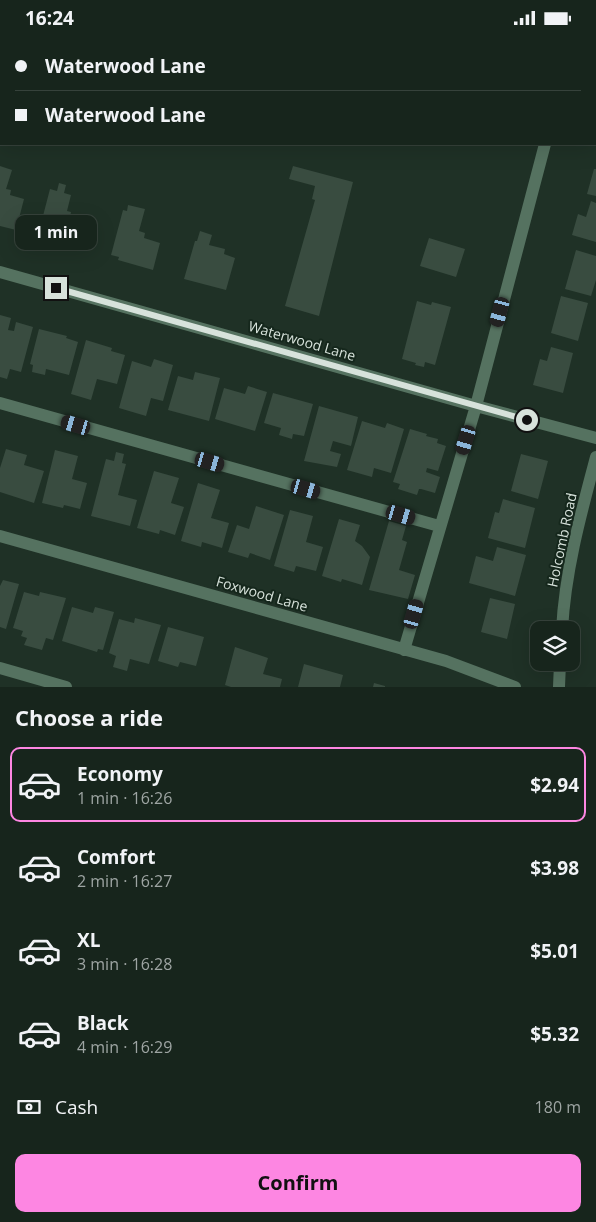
<!DOCTYPE html>
<meta charset="utf-8">
<style>
body{margin:0;font-family:"Open Sans",sans-serif;background:#243129;color:#f1f3f6;height:100vh;display:flex;flex-direction:column;font-size:19px;white-space:nowrap}
*{box-sizing:border-box;margin:0}
p{font-size:16px;color:#9ea5a3}
.icon{flex:none;width:28px;height:28px;fill:none;stroke:currentColor;stroke-width:2;stroke-linecap:round;stroke-linejoin:round}
.map{position:relative;height:652px;overflow:hidden}
.side{display:flex;flex-direction:column;background:#17251c;flex:1}
.side>*{flex:none}
.banner{position:absolute;left:0px;top:0px;width:596px;height:110px;box-shadow:0 5px 20px #0002,0 0 0 1px #36423b;display:grid;align-content:center;height:110px;padding:0 15px;background:#17251c}
.tools{position:absolute;left:530px;top:586px;display:grid;gap:10px}
.tools a{display:grid;place-items:center;width:50px;height:50px;border-radius:10px;background:#17251c;box-shadow:0 5px 20px #0002,0 0 0 1px #36423b;font-size:25px}
.end{position:absolute;width:22px;height:22px;margin:-11px;border:6px solid #d7e2db;background:#111;box-shadow:0 0 0 2px #111}
.from{border-radius:50%}
.bubble{position:absolute;height:35px;border-radius:10px;background:#17251c;box-shadow:0 5px 20px #0002,0 0 0 1px #36423b;font-size:16px;font-weight:700;line-height:35px;text-align:center}
.car{position:absolute;width:15px;height:30px;margin:-15px -8px;border-radius:6px;box-shadow:0 0 4px 1px #0007;background:linear-gradient(#222 24%,#8ab4d8 0 40%,#222 0 76%,#8ab4d8 0 86%,#222 0)}
.banner b{display:flex;align-items:center;gap:18px;height:48px;font-size:19px}
.banner b+b{border-top:1px solid #36423b}
.banner i{width:12px;height:12px;background:#f1f3f6}
ul{padding:0;list-style:none}
li{display:flex;align-items:center;gap:15px;height:75px;margin:0 10px 8px;padding:0 5px;border:2px solid transparent;border-radius:10px}
li div{flex:1}
li b{display:block;font-size:19px}
li em{font-style:normal;font-weight:700}
li.current{border-color:#fd86e2}
li>.icon{width:45px;height:45px;stroke-width:1.5}
h2{padding:0 15px;font-size:22px;line-height:60px}
.pay{display:flex;align-items:center;gap:12px;height:55px;padding:0 15px;font-size:19px}
.pay p{margin-inline-start:auto}
.primary-button{display:flex;gap:10px;margin-top:auto;padding:10px 15px}
.primary-button a{flex:1;height:58px;border-radius:10px;background:#fd86e2;color:#111;font-size:20px;font-weight:700;line-height:58px;text-align:center}
.status{display:flex;justify-content:space-between;align-items:center;height:35px;padding:0 25px;background:#17251c;direction:ltr}
.status svg{height:14px;fill:currentColor}
.map>svg:first-child{display:block}
.building{fill:#394c40}
.lines{fill:none;stroke-linecap:round;stroke-linejoin:round}
.minor{stroke:#557260;stroke-width:12}
.route{stroke:#d7e2db;stroke-width:6}
.labels{text-anchor:middle;stroke-width:4;stroke-linejoin:round;paint-order:stroke}
.street-label{font-size:14px;fill:#d7e2db;stroke:#15271c}
</style>
<div class="status"><b>16:24</b><svg viewBox="0 0 49 12"><path d="M0 12V9h3v3zM5 12V6h3v6zM10 12V3h3v9zM15 12V0h3v12zM26 1h20v11H26zM47 4h2v5h-2z"/></svg></div>
<div class="map">
<svg width="596" height="652" viewBox="0 0 596 652">
<rect width="100%" height="100%" fill="#1f3126"/>
<!-- building -->
<path class="building" d="M0,131L12,135L6,154L11,155L10,160L24,164L16,195L0,191Z
M293,131L353,147L319,281L285,271L315,165L312,164L315,151L289,144Z
M594,134H596V161L587,159Z
M59,148L66,150L64,158L71,160L67,176L71,177L70,183L88,188L81,215L38,200L50,154L57,156Z
M591,166L596,168V207L572,200L578,179L586,182Z
M128,170L145,174L139,196L145,198L144,203L160,208L153,235L118,225L119,222L111,220L123,175L127,176Z
M200,196L212,200L209,210L225,214L224,219L235,223L226,255L184,244L195,206H197Z
M429,203L465,214L456,242L420,231Z
M576,215L596,221V245L591,261L565,254Z
M561,261L588,268L578,306L551,298Z
M417,266L431,270L432,267L451,272L435,330L425,327L424,332L415,330L416,328L402,324Z
M0,280L11,283L8,295L14,296L16,287L33,292L21,337L10,334L7,344L0,342Z
M39,294L67,301L66,303L78,307L69,340L46,334L45,340L32,337L33,330L30,329Z
M86,305L112,313L111,316L125,320L117,349L97,344L91,365L71,359Z
M551,312L573,318L563,358L533,350L540,324L547,326Z
M154,324L173,330L163,366L151,363L146,381L119,373L132,326L151,332Z
M195,337L220,343L209,386L168,375L178,341L193,345Z
M248,351L267,357L255,396L215,384L224,353L245,359Z
M273,358L313,369L304,401L293,399L292,404L279,400L281,393L264,388Z
M319,371L358,382L351,411L333,406L330,416L341,419L337,432L304,426Z
M362,386L385,393L387,388L404,394L391,438L374,433L372,442L347,435Z
M410,394L427,399L426,401L438,404L437,408L446,411L438,436L427,433L426,437L440,442L435,458L421,454H419L417,460L398,454L400,449L393,447Z
M6,414L27,420L24,430L44,436L34,468L0,457V433Z
M55,415L78,421L72,444L87,448L80,474L64,470L63,473L42,468Z
M116,417L124,419L122,428L126,429L118,460L137,465L130,491L91,481L106,424L114,426Z
M521,419L548,426L538,464L511,456Z
M154,436L179,443L171,468L184,472L175,500L160,495L159,499L137,493Z
M198,448L220,455L211,483L229,488L222,513L202,507L201,512L181,506Z
M503,464L535,473L525,513L488,503L495,477L499,478Z
M256,471L284,480L270,525L250,518L248,523L228,517L237,490L249,494Z
M290,475L313,481L306,507L323,512L316,536L296,531L294,537L274,531Z
M339,484L360,490L355,506L362,511L370,522L362,550L342,544L341,547L322,541Z
M389,486L406,491L402,505L407,507L399,535L415,540L408,564L369,555Z
M497,512L526,520L515,561L469,548L476,521L493,526Z
M3,545L19,549L6,594L0,592V551Z
M24,557L39,561L40,557L66,563L53,605L46,603L42,615L24,610L27,603L21,601L23,596L13,593Z
M490,563L515,569L507,604L481,597Z
M72,572L93,578L95,572L114,577L103,615L98,614L97,617L62,606Z
M135,583L161,590L149,629L130,624L127,636L113,632L116,621L109,618L119,584L134,588Z
M168,592L204,602L196,631L180,627L178,632L158,626Z
M235,612L268,623L263,639L282,644L280,652H231L225,650Z
M304,629L343,640L340,652H298Z
M374,648L385,651V652H373Z"/>
<g class="lines">
<!-- minor -->
<path class="minor" d="M498,0L502,1
M573,1L574,0
M595,27L596,28
M0,237L476,371L596,403
M0,368L439,491
M0,501L446,626L515,652
M562,595C565,536 581,478 596,422
M404,615L476,371L545,109
M0,633L66,652
M559,652L560,628"/>
</g>
<g class="lines">
<!-- route -->
<path class="route" d="M56,253L527,385"/>
</g>
<g class="labels">
<!-- street labels -->
<g class="street-label">
<text transform="translate(302 306) rotate(16)" y="5">Waterwood Lane</text>
<text transform="translate(562 505) rotate(-78)" y="5">Holcomb Road</text>
<text transform="translate(262 559) rotate(16)" y="5">Foxwood Lane</text>
</g>
</g>
</svg>
<div class="tools">
<a><svg class="icon" aria-label="layers" viewBox="0 0 24 24"><path d="M12 4l9 5-9 5-9-5zM3 14l9 5 9-5"/></svg></a>
</div>
<i class="end from" style="left:527px;top:385px"></i>
<i class="end" style="left:56px;top:253px"></i>
<div class="bubble" style="left:15px;top:180px;width:82px">1 min</div>
<i class="car" style="left:500px;top:277px;rotate:195deg"></i>
<i class="car" style="left:76px;top:390px;rotate:286deg"></i>
<i class="car" style="left:466px;top:405px;rotate:197deg"></i>
<i class="car" style="left:210px;top:427px;rotate:106deg"></i>
<i class="car" style="left:306px;top:454px;rotate:106deg"></i>
<i class="car" style="left:401px;top:480px;rotate:106deg"></i>
<i class="car" style="left:414px;top:579px;rotate:16deg"></i>
<div class="banner">
<b><i class="from"></i>Waterwood Lane</b>
<b><i></i>Waterwood Lane</b>
</div>
</div>
<section class="side">
<h2>Choose a ride</h2>
<ul>
<li class="current"><svg class="icon" aria-label="car" viewBox="0 0 24 24"><path d="M5 17H2v-5l4-1 3-4h7l3 4 3 1v5h-3M9 17h6M6 11h13"/><circle cx="7" cy="17" r="2"/><circle cx="17" cy="17" r="2"/></svg><div><b>Economy</b><p>1 min · 16:26</p></div><em>$2.94</em></li>
<li><svg class="icon" aria-label="car" viewBox="0 0 24 24"><path d="M5 17H2v-5l4-1 3-4h7l3 4 3 1v5h-3M9 17h6M6 11h13"/><circle cx="7" cy="17" r="2"/><circle cx="17" cy="17" r="2"/></svg><div><b>Comfort</b><p>2 min · 16:27</p></div><em>$3.98</em></li>
<li><svg class="icon" aria-label="car" viewBox="0 0 24 24"><path d="M5 17H2v-5l4-1 3-4h7l3 4 3 1v5h-3M9 17h6M6 11h13"/><circle cx="7" cy="17" r="2"/><circle cx="17" cy="17" r="2"/></svg><div><b>XL</b><p>3 min · 16:28</p></div><em>$5.01</em></li>
<li><svg class="icon" aria-label="car" viewBox="0 0 24 24"><path d="M5 17H2v-5l4-1 3-4h7l3 4 3 1v5h-3M9 17h6M6 11h13"/><circle cx="7" cy="17" r="2"/><circle cx="17" cy="17" r="2"/></svg><div><b>Black</b><p>4 min · 16:29</p></div><em>$5.32</em></li>
</ul>
<div class="pay"><svg class="icon" aria-label="cash" viewBox="0 0 24 24"><path d="M3 7h18v10H3z"/><circle cx="12" cy="12" r="2"/></svg>Cash<p>180 m</p></div>
<div class="primary-button"><a>Confirm</a></div>
</section>
